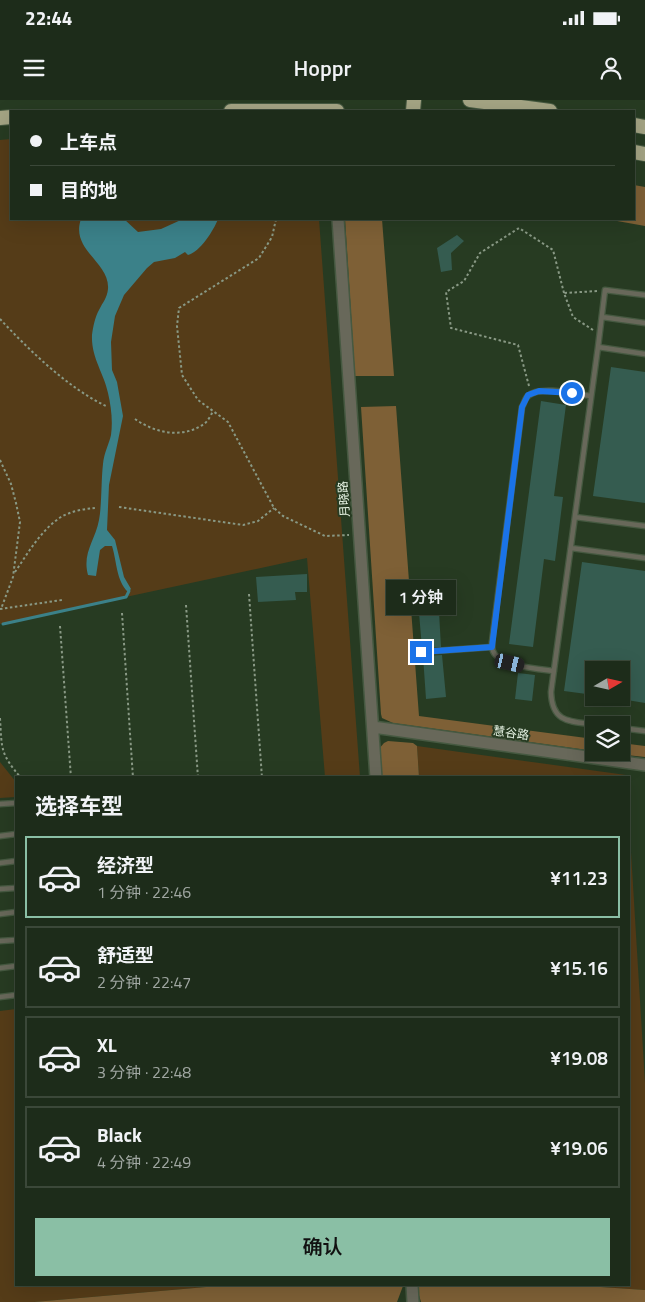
<!DOCTYPE html>
<html lang="zh">
<meta charset="utf-8">
<style>
body{margin:0;font-family:"Titillium Web","Noto Sans SC",sans-serif;background:#253423;color:#f1f3f6;height:100vh;display:flex;flex-direction:column;font-size:19px;white-space:nowrap}
*{box-sizing:border-box;margin:0}
p{font-size:16px;color:#a0a7a2}
.icon{flex:none;width:28px;height:28px;fill:none;stroke:currentColor;stroke-width:2;stroke-linecap:round;stroke-linejoin:round}
.map{position:relative;flex:1;overflow:hidden}
.drawer{position:absolute;left:15px;top:676px;width:615px;height:510px;display:flex;flex-direction:column;background:#1d2c1a;border-radius:0px;box-shadow:0 5px 20px #0002,0 0 0 1px #3b4839}
.drawer>*{flex:none}
.guide{position:absolute;left:10px;top:10px;width:625px;height:110px;border-radius:0px;box-shadow:0 5px 20px #0002,0 0 0 1px #3b4839;display:grid;align-content:center;height:110px;padding:0 20px;background:#1d2c1a}
.needle{width:32px;rotate:81deg}
.buttons{position:absolute;left:585px;top:561px;display:grid;gap:10px}
.buttons a{display:grid;place-items:center;width:45px;height:45px;border-radius:0px;background:#1d2c1a;box-shadow:0 5px 20px #0002,0 0 0 1px #3b4839;font-size:25px}
.end{position:absolute;width:22px;height:22px;margin:-11px;border:6px solid #1a73e8;background:#fff;box-shadow:0 0 0 2px #fff}
.from{border-radius:50%}
.bubble{position:absolute;height:35px;border-radius:0px;background:#1d2c1a;box-shadow:0 5px 20px #0002,0 0 0 1px #3b4839;font-size:16px;font-weight:600;line-height:35px;text-align:center}
.car{position:absolute;width:15px;height:30px;margin:-15px -8px;border-radius:6px;box-shadow:0 0 4px 1px #0007;background:linear-gradient(#222 24%,#8ab4d8 0 40%,#222 0 76%,#8ab4d8 0 86%,#222 0)}
.guide b{display:flex;align-items:center;gap:18px;height:48px;font-size:19px}
.guide b+b{border-top:1px solid #3b4839}
.guide i{width:12px;height:12px;background:#f1f3f6}
ul{padding:0;list-style:none}
li{display:flex;align-items:center;gap:15px;height:82px;margin:0 10px 8px;padding:0 10px;border:2px solid #3b4839;border-radius:0px}
li div{flex:1}
li b{display:block;font-size:19px}
li em{font-style:normal;font-weight:600}
li.on{border-color:#8abfa5}
li>.icon{width:45px;height:45px;stroke-width:1.5}
h2{padding:0 20px;font-size:22px;line-height:60px}
.button{display:flex;gap:10px;margin-top:auto;padding:10px 20px}
.button a{flex:1;height:58px;border-radius:0px;background:#8abfa5;color:#111;font-size:20px;font-weight:600;line-height:58px;text-align:center}
.status{display:flex;justify-content:space-between;align-items:center;height:35px;padding:0 25px;background:#1d2c1a;direction:ltr}
.status svg{height:14px;fill:currentColor}
header{display:flex;justify-content:space-between;align-items:center;height:65px;padding:0 20px;background:#1d2c1a;font-size:22px;font-weight:600}
.map>svg:first-child{display:block}
.green{fill:#553c18}
.forest{fill:#7e6036}
.water{fill:#3b8189}
.lines{fill:none;stroke-linecap:round;stroke-linejoin:round}
.stream{stroke:#3b8189;stroke-width:3}
.building{fill:#355c50}
.service-casing{stroke:#465941;stroke-width:7}
.tertiary-casing{stroke:#465941;stroke-width:14}
.trunk-casing{stroke:#465941;stroke-width:16}
.path{stroke:#899985;stroke-width:2;stroke-dasharray:2.5 2.5;stroke-linecap:butt}
.service{stroke:#68685a;stroke-width:4.5}
.tertiary{stroke:#68685a;stroke-width:11}
.trunk{stroke:#a4a484;stroke-width:14}
.route{stroke:#1a73e8;stroke-width:6}
.labels{text-anchor:middle;stroke-width:4;stroke-linejoin:round;paint-order:stroke}
.street-label{font-size:12px;fill:#e7f4e4;stroke:#273b22}
</style>
<div class="status"><b>22:44</b><svg viewBox="0 0 49 12"><path d="M0 12V9h3v3zM5 12V6h3v6zM10 12V3h3v9zM15 12V0h3v12zM26 1h20v11H26zM47 4h2v5h-2z"/></svg></div>
<header><svg class="icon" aria-label="menu" viewBox="0 0 24 24"><path d="M4 6h16M4 12h16M4 18h16"/></svg>Hoppr<svg class="icon" aria-label="person" viewBox="0 0 24 24"><circle cx="12" cy="8" r="4"/><path d="M4 21q1-7 8-7t8 7"/></svg></header>
<div class="map">
<svg width="645" height="1202" viewBox="0 0 645 1202">
<rect width="100%" height="100%" fill="#273b22"/>
<!-- green -->
<path class="green" d="M11,39V119H319L360,677H325L307,458L0,524V40Z
M417,646L626,675V677H419Z
M0,662L16,682V697L0,698Z
M629,719L645,983V1190L571,1185H629Z
M16,909V1185H229L34,1202H0V911Z"/>
<!-- forest -->
<path class="forest" d="M634,85L645,87V126L606,119H634Z
M345,119H382L394,276H355Z
M396,306L419,616L594,639V651L393,623L382,618L381,614L361,307Z
M388,641L413,643L417,646L419,677H380L378,650L384,643Z
M621,643L645,646V657L608,653L621,652Z
M229,1185H403V1186L397,1202H34Z
M416,1185H571L645,1190V1202H421Z"/>
<!-- water -->
<path class="water" d="M81,119H124L138,132L161,129L183,119H218C214,130 200,152 188,155L185,152L175,158L154,162L147,168L124,195L115,216L111,242L112,270L117,282L123,316L109,385L107,430L115,440L124,477L131,489L128,492C116,480 117,462 112,446H105L100,450L96,476L88,475C82,453 95,441 99,420C102,404 101,381 103,364C104,353 109,344 111,335C113,321 111,306 108,293C104,273 91,258 92,235C93,227 95,217 99,210C103,202 107,198 108,189C110,162 70,150 81,119Z"/>
<g class="lines">
<!-- stream -->
<path class="stream" d="M3,524L126,497L129,491"/>
</g>
<!-- building -->
<path class="building" d="M457,135L464,141L451,153L452,170L441,172L437,148Z
M611,267L645,272V403L593,396Z
M541,301L566,305L554,396L563,397L555,461L544,459L533,547L509,544Z
M582,462L645,471V603L621,599V570H594V595L564,591Z
M307,474V492H295L296,500L258,502L256,477Z
M439,512L441,547L422,548L419,513Z
M442,555L446,597L426,599L423,556Z
M518,573L535,575L532,601L515,599Z"/>
<g class="lines">
<!-- service casing -->
<g class="service-casing">
<path id="service" d="M602,217L645,223
M598,247L605,190L645,195
M575,417L645,426
M571,448L645,458
M421,552L492,547
M554,571C539,569 498,566 493,551C492,550 492,543 492,542L522,307C524,304 525,298 528,296C539,285 577,294 591,296
M599,625C572,621 552,625 551,592L598,247L645,254
M621,628L645,631
M0,704L16,703
M0,736L16,734
M0,763L16,761
M0,789L16,788
M0,814L16,812
M0,841L16,840
M0,868L16,866
M0,897L16,895"/>
</g>
<!-- tertiary casing -->
<g class="tertiary-casing">
<path id="tertiary" d="M338,119L376,678
M373,627L645,665
M412,1185L413,1202"/>
</g>
<!-- trunk casing -->
<g class="trunk-casing">
<path id="trunk" d="M470,0L550,11
M231,11H337
M413,11L414,0
M0,18L11,17
M634,25L645,27
M634,52L645,54"/>
</g>
<!-- path -->
<path class="path" d="M276,119L272,137L259,158L179,208L177,226L182,275L198,300L228,322L274,408L283,416L325,436L349,435
M0,219C29,250 68,288 106,306
M593,230L573,217L564,193L598,191
M529,286L518,245L451,228L446,192L464,181L480,153L519,128L553,150L564,193
M135,319C155,333 182,339 204,324C208,321 211,315 213,311
M0,360L11,384L16,403L20,422L13,477L1,509
M119,407L243,425L258,421L274,408
M15,472C28,453 41,430 61,417C71,411 84,409 95,408
M249,494L262,678
M186,505L198,678
M0,509L62,500
M122,513L133,678
M60,526L71,678
M0,618C2,650 0,653 21,678"/>
<!-- service -->
<use href="#service" class="service"/>
<!-- tertiary -->
<use href="#tertiary" class="tertiary"/>
<!-- trunk -->
<use href="#trunk" class="trunk"/>
</g>
<g class="lines">
<!-- route -->
<path class="route" d="M421,552L492,547L522,307L528,295L539,291L572,293"/>
</g>
<g class="labels">
<!-- street labels -->
<g class="street-label">
<text transform="translate(344 399) rotate(-94)" y="4">月晓路</text>
<text transform="translate(511 633) rotate(8)" y="4">慧谷路</text>
</g>
</g>
</svg>
<div class="buttons">
<a><svg class="needle" viewBox="-14 -14 28 28"><path d="M0-13l5 13h-10z" fill="#e53935"/><path d="M0 13l5-13h-10z" fill="#a0a7a2"/></svg></a>
<a><svg class="icon" aria-label="layers" viewBox="0 0 24 24"><path d="M12 4l9 5-9 5-9-5zM3 14l9 5 9-5"/></svg></a>
</div>
<i class="end from" style="left:572px;top:293px"></i>
<i class="end" style="left:421px;top:552px"></i>
<div class="bubble" style="left:386px;top:480px;width:70px">1 分钟</div>
<i class="car" style="left:510px;top:563px;rotate:103deg"></i>
<div class="guide">
<b><i class="from"></i>上车点</b>
<b><i></i>目的地</b>
</div>
<section class="drawer">
<h2>选择车型</h2>
<ul>
<li class="on"><svg class="icon" aria-label="car" viewBox="0 0 24 24"><path d="M5 17H2v-5l4-1 3-4h7l3 4 3 1v5h-3M9 17h6M6 11h13"/><circle cx="7" cy="17" r="2"/><circle cx="17" cy="17" r="2"/></svg><div><b>经济型</b><p>1 分钟 · 22:46</p></div><em>¥11.23</em></li>
<li><svg class="icon" aria-label="car" viewBox="0 0 24 24"><path d="M5 17H2v-5l4-1 3-4h7l3 4 3 1v5h-3M9 17h6M6 11h13"/><circle cx="7" cy="17" r="2"/><circle cx="17" cy="17" r="2"/></svg><div><b>舒适型</b><p>2 分钟 · 22:47</p></div><em>¥15.16</em></li>
<li><svg class="icon" aria-label="car" viewBox="0 0 24 24"><path d="M5 17H2v-5l4-1 3-4h7l3 4 3 1v5h-3M9 17h6M6 11h13"/><circle cx="7" cy="17" r="2"/><circle cx="17" cy="17" r="2"/></svg><div><b>XL</b><p>3 分钟 · 22:48</p></div><em>¥19.08</em></li>
<li><svg class="icon" aria-label="car" viewBox="0 0 24 24"><path d="M5 17H2v-5l4-1 3-4h7l3 4 3 1v5h-3M9 17h6M6 11h13"/><circle cx="7" cy="17" r="2"/><circle cx="17" cy="17" r="2"/></svg><div><b>Black</b><p>4 分钟 · 22:49</p></div><em>¥19.06</em></li>
</ul>
<div class="button"><a>确认</a></div>
</section>
</div>
